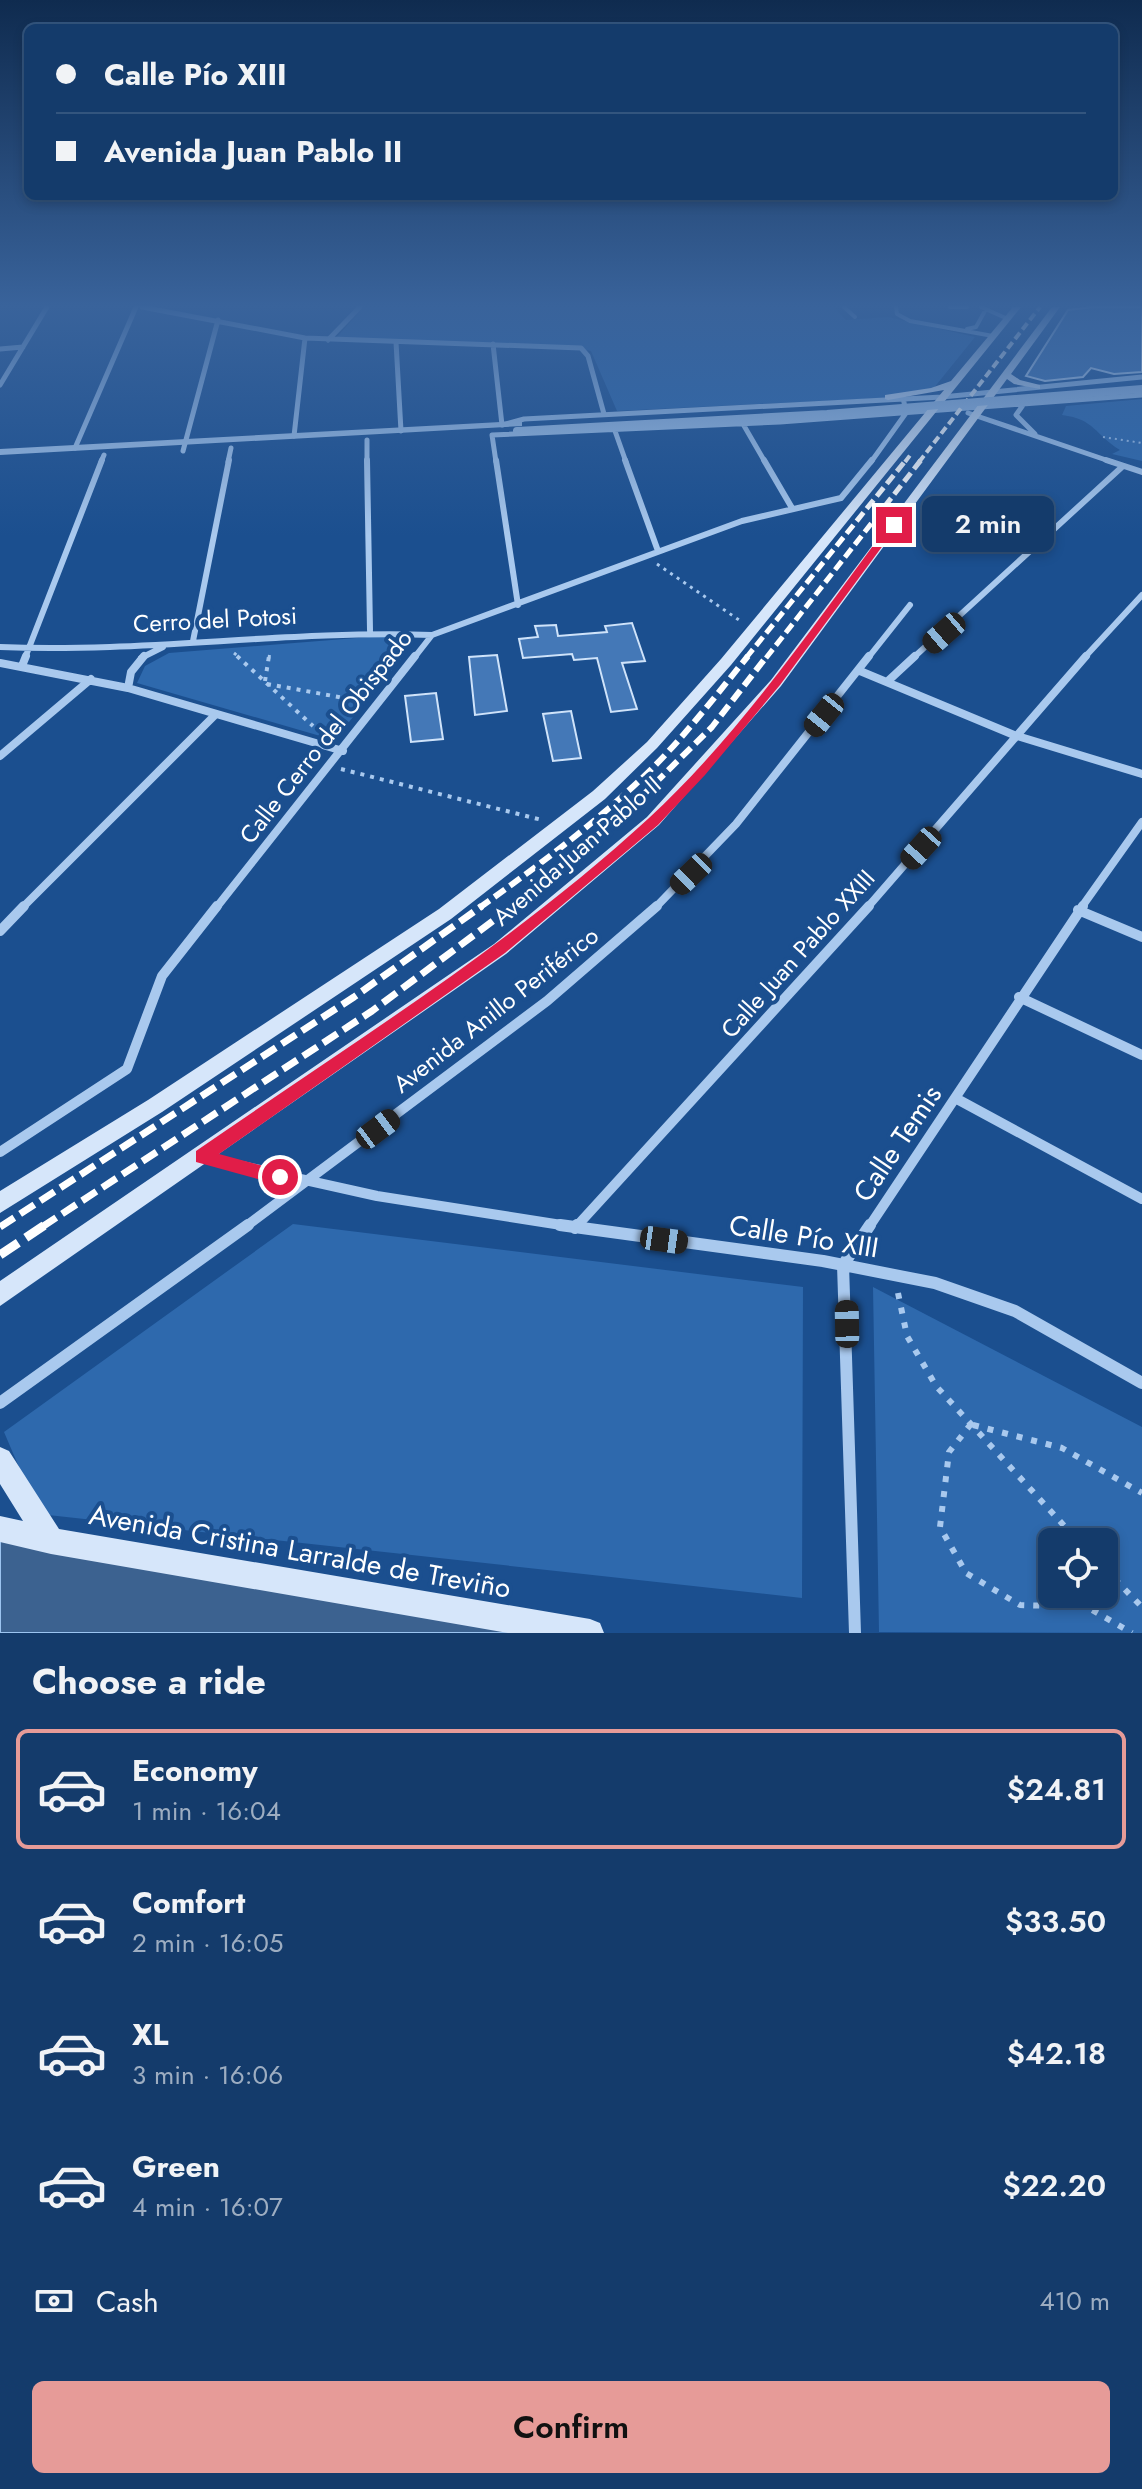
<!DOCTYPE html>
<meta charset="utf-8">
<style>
body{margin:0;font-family:Jost,sans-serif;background:#214673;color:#f1f3f6;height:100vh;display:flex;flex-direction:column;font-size:30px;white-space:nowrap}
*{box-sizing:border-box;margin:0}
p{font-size:26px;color:#9dadc1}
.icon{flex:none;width:44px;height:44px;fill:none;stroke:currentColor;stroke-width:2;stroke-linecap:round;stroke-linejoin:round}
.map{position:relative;height:1633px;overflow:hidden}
.side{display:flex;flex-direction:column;background:#143b6b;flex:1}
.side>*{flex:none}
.top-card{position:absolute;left:24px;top:24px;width:1094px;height:176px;border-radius:12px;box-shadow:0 4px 12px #0003,0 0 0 2px #33557e;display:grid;align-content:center;height:176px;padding:0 32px;background:#143b6b}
.controls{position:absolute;left:1038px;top:1528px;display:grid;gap:16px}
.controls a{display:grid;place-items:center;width:80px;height:80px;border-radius:12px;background:#143b6b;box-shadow:0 4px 12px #0003,0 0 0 2px #33557e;font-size:40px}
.end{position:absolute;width:36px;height:36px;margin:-18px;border:10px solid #e11d48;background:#fff;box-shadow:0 0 0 4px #fff}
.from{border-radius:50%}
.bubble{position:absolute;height:56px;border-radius:12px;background:#143b6b;box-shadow:0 4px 12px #0003,0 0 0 2px #33557e;font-size:26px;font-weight:600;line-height:56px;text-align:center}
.car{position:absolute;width:24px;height:48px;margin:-24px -12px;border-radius:10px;box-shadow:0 0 6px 2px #0007;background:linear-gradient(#222 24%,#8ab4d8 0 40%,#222 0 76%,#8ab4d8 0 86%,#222 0)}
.top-card b{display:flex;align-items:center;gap:28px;height:76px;font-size:30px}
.top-card b+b{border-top:2px solid #33557e}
.top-card i{width:20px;height:20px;background:#f1f3f6}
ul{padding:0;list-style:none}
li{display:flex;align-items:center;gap:24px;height:120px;margin:0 16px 12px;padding:0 16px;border:4px solid transparent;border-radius:12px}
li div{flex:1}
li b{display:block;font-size:30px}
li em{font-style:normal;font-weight:600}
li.active{border-color:#e69b98}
li>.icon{width:72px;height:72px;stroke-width:1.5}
h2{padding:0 32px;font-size:36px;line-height:96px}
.pay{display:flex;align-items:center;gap:20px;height:88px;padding:0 32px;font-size:30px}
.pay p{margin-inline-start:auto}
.button{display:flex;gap:16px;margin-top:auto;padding:16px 32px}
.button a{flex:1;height:92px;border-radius:12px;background:#e69b98;color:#111;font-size:32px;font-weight:600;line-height:92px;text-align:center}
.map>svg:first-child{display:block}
.green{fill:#2e69ad;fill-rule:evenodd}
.water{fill:#3c6290;stroke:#9cc4f0;stroke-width:2}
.building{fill:#4478b7;stroke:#cfe3fa;stroke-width:2}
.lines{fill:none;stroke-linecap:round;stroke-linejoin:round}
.path-far3{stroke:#a9c9ee;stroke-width:2;stroke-dasharray:2 4;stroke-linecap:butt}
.path-far2{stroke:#a9c9ee;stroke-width:3;stroke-dasharray:3 5;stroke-linecap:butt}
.path-far1{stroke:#a9c9ee;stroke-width:4;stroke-dasharray:4 6;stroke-linecap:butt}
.path{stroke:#a9c9ee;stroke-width:6;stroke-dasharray:6 9;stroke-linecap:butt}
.service{stroke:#a9c9ee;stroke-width:4}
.minor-far4{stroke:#a9c9ee;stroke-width:5}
.minor-far3{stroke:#a9c9ee;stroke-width:6}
.minor-far2{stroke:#a9c9ee;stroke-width:8}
.minor-far1{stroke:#a9c9ee;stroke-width:10}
.minor{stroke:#a9c9ee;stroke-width:12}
.tertiary{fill:#a9c9ee;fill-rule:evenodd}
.secondary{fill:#d6e6fa;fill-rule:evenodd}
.rail-far4{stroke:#fff;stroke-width:4;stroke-dasharray:8 4;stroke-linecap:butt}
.rail-far3{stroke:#fff;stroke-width:5;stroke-dasharray:11 5;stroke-linecap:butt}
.rail-far2{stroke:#fff;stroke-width:6;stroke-dasharray:13 6;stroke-linecap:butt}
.rail-far1{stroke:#fff;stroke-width:7;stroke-dasharray:17 7;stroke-linecap:butt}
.rail{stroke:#fff;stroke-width:9;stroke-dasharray:22 9;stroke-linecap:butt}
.tertiary-bridge{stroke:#a9c9ee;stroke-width:8}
.route{fill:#e11d48}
.labels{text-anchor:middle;stroke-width:8;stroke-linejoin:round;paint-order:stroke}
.street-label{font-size:24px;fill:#fff;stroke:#1b4f8f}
.near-street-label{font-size:28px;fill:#fff;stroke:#1b4f8f}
</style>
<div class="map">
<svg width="1142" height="1633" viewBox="0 0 1142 1633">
<rect width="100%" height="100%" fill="#1b4f8f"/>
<!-- green -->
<path class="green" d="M364,307H833L846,320L888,317L975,337L933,389L903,397L617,411L591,351L567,346L336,338Z
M1142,399V461L1112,454L1120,450C1095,435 1095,419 1062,415L1066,406Z
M381,636L404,644L407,652L334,740L137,683L145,666L169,653Z
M293,1224L803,1287L802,1598L39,1514L4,1432Z
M873,1287L1142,1427V1633L879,1632ZM1052,1542H1104V1594H1052Z"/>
<!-- water -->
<path class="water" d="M0,1529L590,1633H0Z"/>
<!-- building -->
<path class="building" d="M1093,307H1142V372L1114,374L1091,368L1083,377L1045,381L1026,376L1068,310Z
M632,623L645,661L622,663L637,709L611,712L597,658L574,660L572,654L523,658L519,639L538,637L535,626L556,625L558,636L607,632L605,626Z
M497,655L507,711L475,715L469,657Z
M436,693L443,739L411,742L405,696Z
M571,711L581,758L553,761L543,714Z"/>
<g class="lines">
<!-- path-far3 -->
<path class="path-far3" d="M1103,437L1142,443"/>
<!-- path-far2 -->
<path class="path-far2" d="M657,564L739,620
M234,653L240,658
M269,658L270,652"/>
<!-- path-far1 -->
<path class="path-far1" d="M237,656L313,726
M265,681L269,656
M267,684L361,701
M341,769L542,820"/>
<!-- path -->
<path class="path" d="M898,1293L907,1336L936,1386L1079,1542
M971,1424L949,1452L940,1527L966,1573L1020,1605L1087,1607L1132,1633
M973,1425L1062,1448L1142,1493
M1104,1568L1142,1607"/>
<!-- service -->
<path class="service" d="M844,307L855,317
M896,307L897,314L910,321L993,336
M950,307H967
M981,307L1008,319
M967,329L976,327L986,309"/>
<!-- minor-far4 -->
<path class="minor-far4" d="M142,307L305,338L581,348L588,356L604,414
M328,340L360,307
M396,342L401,431
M493,344L502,425L524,419L942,397L1142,377
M0,349L23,347
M0,385L47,307
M1023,405L1016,415L1035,434
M968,413L1112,462
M743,424L765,462
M615,431L626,462
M294,436L305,338
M367,440V462
M75,448L136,307
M183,451L218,320
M101,462L104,455
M228,462L231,448
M496,462L492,435L780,422L1142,395
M871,462L906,413L903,397"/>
<!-- minor-far3 -->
<path class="minor-far3" d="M367,460L370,630
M496,460L518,605
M625,460L658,551
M764,460L792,508
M1106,460L1142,472
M193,641L229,460
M0,647C144,653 288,630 432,635
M25,658L102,460
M141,658L163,647
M414,658L432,635L742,521L841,498L872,460
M868,658L910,605
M913,658L1123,466
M1084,658L1142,595"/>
<!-- minor-far2 -->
<path class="minor-far2" d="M0,663L128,688L343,751
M22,666L26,656
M860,671L1014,735L1142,774
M888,681L915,656
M128,688L131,672L144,656
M0,756L91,679
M22,908L215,715
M216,908L415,656
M655,908L736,824L869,656
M867,908L1086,656
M1081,908L1142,822"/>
<!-- minor-far1 -->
<path class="minor-far1" d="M1078,910L1142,937
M0,931L24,906
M1019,997L1142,1055
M957,1099L1142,1199
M0,1152L127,1069L162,976L217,906
M202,1157L377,1196L574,1227
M245,1227L547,1001L657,906
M576,1227L869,906
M869,1227L1083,906"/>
<!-- minor -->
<path class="minor" d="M560,1225L823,1261L935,1283L1015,1311L1142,1383
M575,1228L577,1225
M0,1403L248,1225
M855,1633L843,1265L870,1225"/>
<!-- tertiary -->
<path class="tertiary" d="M519,421L522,422V426L0,455V449Z"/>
<!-- secondary -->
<path class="secondary" d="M1013,307H1021L731,665L657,748L605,799L451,919L162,1112L0,1213V1191L148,1100L439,909L593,791L647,742L721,659L944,390L888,400L885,399V395L931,388L951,381Z
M1052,307H1060L1011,374L1020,380L1040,385V389L1014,384L1007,379L781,686L659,825L506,954L0,1306V1281L494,944L647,817L771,680Z
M0,1447L9,1451L59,1529L590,1619L600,1623L604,1633H508L51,1554L0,1542V1516L23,1521L0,1484Z"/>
<!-- rail-far4 -->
<path class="rail-far4" d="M905,462L911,454
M919,462L1040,307"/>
<!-- rail-far3 -->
<path class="rail-far3" d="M746,658L906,460
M766,658L921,460"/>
<!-- rail-far2 -->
<path class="rail-far2" d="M479,908C534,869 589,828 638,782C679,744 713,699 748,656
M511,908L633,805L712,727L767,656"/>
<!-- rail-far1 -->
<path class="rail-far1" d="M0,1227L354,997L482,906
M42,1227L372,1011L513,906"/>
<!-- rail -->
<path class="rail" d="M0,1255L45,1225"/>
<!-- tertiary-bridge -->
<path class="tertiary-bridge" d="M517,431L827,414L1142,389"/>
</g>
<!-- sky -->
<linearGradient id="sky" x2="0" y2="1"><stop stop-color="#0f2b4f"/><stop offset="0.57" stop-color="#39639b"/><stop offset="1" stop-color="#39639b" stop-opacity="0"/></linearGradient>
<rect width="1142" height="536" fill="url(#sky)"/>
<!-- route -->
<path class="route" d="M890,523L898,525L780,685L705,775L658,825L505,953L219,1154L286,1172V1183L280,1185L196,1162V1151C349,1045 511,945 649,818C742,732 814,624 890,523Z"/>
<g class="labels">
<!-- street labels -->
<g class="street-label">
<text transform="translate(215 620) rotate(-3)" y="8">Cerro del Potosi</text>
<text transform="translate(326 737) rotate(-52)" y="8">Calle Cerro del Obispado</text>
<text transform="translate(577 851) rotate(-41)" y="8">Avenida Juan Pablo II</text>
<text transform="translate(798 954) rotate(-48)" y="8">Calle Juan Pablo XXIII</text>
<text transform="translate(496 1010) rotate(-38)" y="8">Avenida Anillo Periférico</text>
</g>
<!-- near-street labels -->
<g class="near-street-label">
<text transform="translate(897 1143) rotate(-56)" y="10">Calle Temis</text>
<text transform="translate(804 1236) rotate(9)" y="10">Calle Pío XIII</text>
<text transform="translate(300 1551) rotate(10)" y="10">Avenida Cristina Larralde de Treviño</text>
</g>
</g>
</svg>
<div class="controls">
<a><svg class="icon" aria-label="locate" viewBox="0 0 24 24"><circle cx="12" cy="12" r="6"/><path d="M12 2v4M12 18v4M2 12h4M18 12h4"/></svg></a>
</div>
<i class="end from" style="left:280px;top:1177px"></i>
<i class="end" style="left:894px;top:525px"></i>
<div class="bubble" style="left:922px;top:496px;width:132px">2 min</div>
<i class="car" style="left:944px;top:633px;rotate:229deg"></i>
<i class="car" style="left:824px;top:715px;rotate:219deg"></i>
<i class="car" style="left:921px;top:848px;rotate:222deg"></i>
<i class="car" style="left:691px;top:874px;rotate:226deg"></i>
<i class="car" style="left:378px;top:1129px;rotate:53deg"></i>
<i class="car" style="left:664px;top:1240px;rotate:98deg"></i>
<i class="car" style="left:847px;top:1324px;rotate:359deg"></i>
<div class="top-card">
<b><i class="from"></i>Calle Pío XIII</b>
<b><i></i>Avenida Juan Pablo II</b>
</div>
</div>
<section class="side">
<h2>Choose a ride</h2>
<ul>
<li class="active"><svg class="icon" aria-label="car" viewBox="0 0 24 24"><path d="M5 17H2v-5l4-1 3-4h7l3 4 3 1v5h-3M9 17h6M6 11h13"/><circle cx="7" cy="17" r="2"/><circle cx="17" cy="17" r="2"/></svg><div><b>Economy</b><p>1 min · 16:04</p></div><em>$24.81</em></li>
<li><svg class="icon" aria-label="car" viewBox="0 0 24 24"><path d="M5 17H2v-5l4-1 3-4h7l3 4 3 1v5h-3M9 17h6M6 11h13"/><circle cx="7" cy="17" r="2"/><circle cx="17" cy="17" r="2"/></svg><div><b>Comfort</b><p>2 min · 16:05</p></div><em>$33.50</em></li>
<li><svg class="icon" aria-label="car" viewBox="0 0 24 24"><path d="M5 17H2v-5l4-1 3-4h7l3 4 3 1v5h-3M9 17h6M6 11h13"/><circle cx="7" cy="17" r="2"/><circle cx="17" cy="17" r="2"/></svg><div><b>XL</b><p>3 min · 16:06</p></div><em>$42.18</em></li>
<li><svg class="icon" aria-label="car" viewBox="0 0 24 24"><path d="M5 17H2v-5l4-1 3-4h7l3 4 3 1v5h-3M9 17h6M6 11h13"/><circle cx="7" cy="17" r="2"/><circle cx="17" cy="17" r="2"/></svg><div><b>Green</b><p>4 min · 16:07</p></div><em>$22.20</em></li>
</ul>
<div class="pay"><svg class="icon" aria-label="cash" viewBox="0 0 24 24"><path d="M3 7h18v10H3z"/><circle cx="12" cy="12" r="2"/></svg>Cash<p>410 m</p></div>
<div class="button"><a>Confirm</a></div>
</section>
